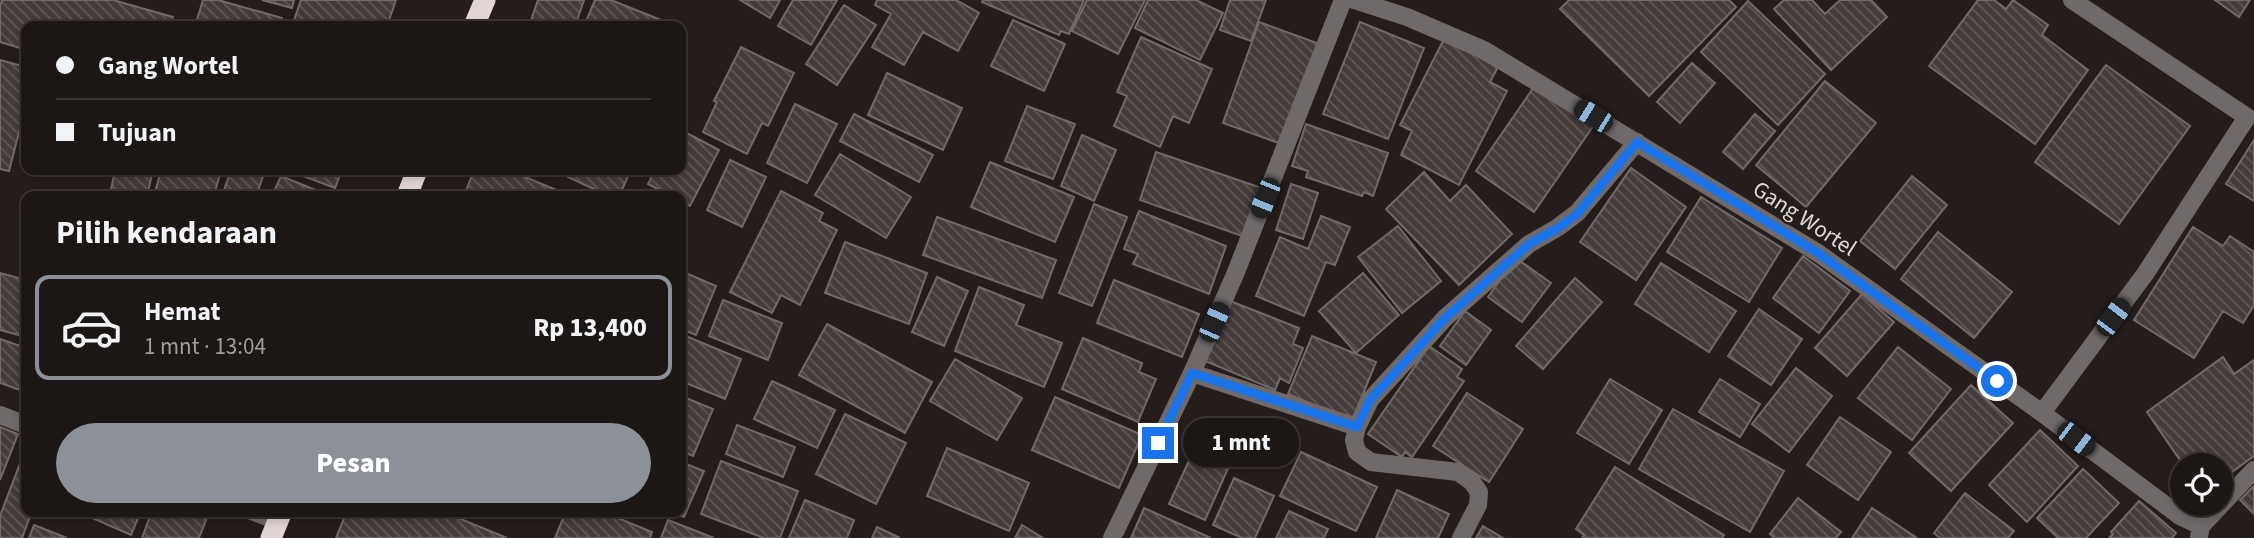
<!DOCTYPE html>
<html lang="id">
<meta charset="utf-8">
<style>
body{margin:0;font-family:"Source Sans 3",sans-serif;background:#251f1d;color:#f1f3f6;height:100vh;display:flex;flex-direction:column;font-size:26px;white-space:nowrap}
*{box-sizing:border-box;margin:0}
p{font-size:23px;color:#a09fa0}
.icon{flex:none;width:38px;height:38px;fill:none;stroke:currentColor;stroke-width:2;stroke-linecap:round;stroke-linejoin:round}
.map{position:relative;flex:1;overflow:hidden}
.drawer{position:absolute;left:21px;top:191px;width:665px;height:326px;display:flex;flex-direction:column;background:#1c1614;border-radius:14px;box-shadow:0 4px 10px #0003,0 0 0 2px #3a3534}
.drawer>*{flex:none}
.hud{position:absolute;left:21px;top:21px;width:665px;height:154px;border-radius:14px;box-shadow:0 4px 10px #0003,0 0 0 2px #3a3534;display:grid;align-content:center;height:154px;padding:0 35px;background:#1c1614}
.fabs{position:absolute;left:2170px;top:453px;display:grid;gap:14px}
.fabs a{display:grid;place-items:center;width:63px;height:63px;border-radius:50%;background:#1c1614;box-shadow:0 4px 10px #0003,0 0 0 2px #3a3534;font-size:35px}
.end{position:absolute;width:32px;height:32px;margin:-16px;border:9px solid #1a73e8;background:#fff;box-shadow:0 0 0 4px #fff}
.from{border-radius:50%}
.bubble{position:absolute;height:49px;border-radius:24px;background:#1c1614;box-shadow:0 4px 10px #0003,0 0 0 2px #3a3534;font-size:23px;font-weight:800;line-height:49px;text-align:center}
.car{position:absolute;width:21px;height:42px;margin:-21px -10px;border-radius:9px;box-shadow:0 0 5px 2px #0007;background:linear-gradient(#222 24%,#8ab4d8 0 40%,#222 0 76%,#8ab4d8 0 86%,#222 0)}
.hud b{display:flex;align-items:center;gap:24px;height:66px;font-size:26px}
.hud b+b{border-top:2px solid #3a3534}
.hud i{width:18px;height:18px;background:#f1f3f6}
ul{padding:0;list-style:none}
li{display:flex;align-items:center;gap:21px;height:105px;margin:0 14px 10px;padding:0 21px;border:4px solid #3a3534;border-radius:14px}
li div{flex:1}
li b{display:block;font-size:26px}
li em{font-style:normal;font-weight:800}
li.active{border-color:#8c9099}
li>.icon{width:63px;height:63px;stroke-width:1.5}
h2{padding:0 35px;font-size:32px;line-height:84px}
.primary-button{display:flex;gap:14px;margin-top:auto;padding:14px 35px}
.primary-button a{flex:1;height:80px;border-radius:42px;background:#8c9099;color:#fff;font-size:28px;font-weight:800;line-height:80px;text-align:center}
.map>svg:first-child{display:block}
.building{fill:url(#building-back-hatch);stroke:#736967;stroke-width:2}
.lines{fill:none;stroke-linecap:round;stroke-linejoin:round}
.minor{stroke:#6f6a69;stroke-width:18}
.highway{stroke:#e1d6d4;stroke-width:21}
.route{stroke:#1a73e8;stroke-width:9}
.labels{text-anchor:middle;stroke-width:5;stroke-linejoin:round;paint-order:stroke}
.street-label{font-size:23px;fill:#dfd9d8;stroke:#251d1b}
</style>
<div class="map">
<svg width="2254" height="538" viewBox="0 0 2254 538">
<defs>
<pattern id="building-back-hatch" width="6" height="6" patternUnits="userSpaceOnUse" patternTransform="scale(1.75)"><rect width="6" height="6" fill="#453c3a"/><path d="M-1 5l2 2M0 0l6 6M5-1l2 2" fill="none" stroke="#5f5856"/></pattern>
</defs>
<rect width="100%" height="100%" fill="#251d1b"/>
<!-- building -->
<path class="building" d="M2,0H113L173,17L170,26H26V50L0,42V7Z
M203,0H218L282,18L280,26H195Z
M262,0H294L292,8Z
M301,0H396L387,26H292Z
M538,0H584L575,26H529Z
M595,0H611L676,26H584Z
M740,0H780L770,18Z
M793,0H837L811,45L778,26Z
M877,0H956L979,13L958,51L923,32L904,65L872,47L891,14L875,5Z
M983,0H1084L1069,34L1061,31L1059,35L982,2Z
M1087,0H1145L1118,54L1072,31Z
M1148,0H1196L1223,13L1200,60L1135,28Z
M1230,0H1266L1251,41L1220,30Z
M1569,0H1729L1736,7L1649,96L1560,9Z
M1784,0H1812L1825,14L1840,0H1871L1887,17L1831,70L1774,9Z
M1978,0H1994L2006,9L2013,0L2048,25L2042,35L2088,70L2035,144L1929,66Z
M2215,0H2250L2239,17Z
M1748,1L1825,74L1778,125L1701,52Z
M844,5L876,25L837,85L806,64Z
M1013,20L1065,44L1044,91L991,66Z
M1259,22L1320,44L1284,145L1223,123Z
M1360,22L1424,48L1388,139L1323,114Z
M1141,37L1212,69L1189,123L1173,116L1160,147L1114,126L1127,96L1117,92Z
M1444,39L1498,67L1490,82L1507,91L1459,185L1401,155L1412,131L1400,125Z
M741,47L794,73L768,126L762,123L747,154L703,132L717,102L714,101Z
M0,60L26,67V105L9,171L0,169Z
M1692,63L1715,83L1680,123L1657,102Z
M2106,65L2190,126L2119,224L2035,162Z
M887,73L962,108L943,150L868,115Z
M1825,81L1876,123L1806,207L1756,165Z
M1536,84L1594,125L1534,212L1476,171Z
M795,104L837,124L807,183L767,163Z
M1027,106L1075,124L1053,179L1005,161Z
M854,114L933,155L919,182L840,141Z
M1755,114L1775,131L1743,169L1723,152Z
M1306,124L1388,153L1373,196L1364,192L1362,196L1306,177L1308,171L1292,166Z
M681,130L719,150L690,206L681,201V196H671L648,184L655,170H681Z
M1082,135L1116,150L1094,201L1061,186Z
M2254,140V201L2226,184Z
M1156,152L1259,187L1242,236L1140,200Z
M840,154L911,197L886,238L815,195Z
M730,160L766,177L742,227L707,210Z
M990,162L1074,197L1055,242L971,207Z
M1631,168L1686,207L1636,280L1580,242Z
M115,170H153L147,196H138L111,190Z
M161,170H221L214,196H154Z
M231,170H251L264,174L256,196H222Z
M287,170H342L335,188Z
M474,170H508L571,196H464Z
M572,170H631L619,196H609L568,177Z
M1424,172L1450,201L1466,185L1512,234L1459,285L1386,209Z
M281,176L330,196H272Z
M1912,176L1947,205L1895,269L1860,241Z
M1291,184L1318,193L1303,239L1276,230Z
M781,191L823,213L819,221L837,230L800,305L781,295L772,313L730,292Z
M1701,197L1782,248L1749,302L1667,252Z
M1094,204L1127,217L1092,306L1059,293Z
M1139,211L1226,246L1209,294L1133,264L1138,254L1124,249Z
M1321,216L1350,227L1335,265L1326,262L1304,316L1256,296L1280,237L1308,249Z
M937,217L1056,260L1042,298L923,255Z
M1398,226L1441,281L1402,313L1358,257Z
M2193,227L2223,246L2230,236L2254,252V305L2243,323L2223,311L2194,358L2134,320Z
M1938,232L2012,292L1974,338L1901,279Z
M845,242L927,273L909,324L825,293Z
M1803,256L1850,291L1819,333L1773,298Z
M1516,258L1551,283L1522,322L1488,297Z
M1661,263L1736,311L1709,352L1635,304Z
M681,271L716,286L696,335L681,329Z
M0,273L26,280V337L0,330Z
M1363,273L1399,315L1356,353L1319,311Z
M937,277L968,291L944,346L912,332Z
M1575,278L1602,302L1543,369L1516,346Z
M1114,280L1199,314L1182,357L1097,323Z
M979,287L1024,305L1016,325L1062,343L1044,387L955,351Z
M1862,294L1894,322L1847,376L1815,348Z
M723,300L782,323L768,360L709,336Z
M1230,301L1299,328L1293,344L1303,348L1289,383L1280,378L1275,390L1205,361Z
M1759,309L1802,339L1771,385L1728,356Z
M1465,311L1491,330L1466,365L1440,346Z
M827,324L932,382L905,433L799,375Z
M681,334L741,359L725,399L681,381Z
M1312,336L1376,362L1352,421L1288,394Z
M1083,338L1142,363L1139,372L1156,379L1138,422L1062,389Z
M0,339L26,348V392L0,383Z
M1429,346L1462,369L1457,377L1464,381L1412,457L1405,452L1402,457L1368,434Z
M1898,347L1951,389L1912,440L1858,398Z
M2223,357L2234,374L2254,360V456L2221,480V466H2184L2147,412Z
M955,359L1022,398L997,440L930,401Z
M1796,368L1832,396L1789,452L1752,424Z
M1610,379L1662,410L1629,464L1577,433Z
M1720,379L1760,404L1740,437L1699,412Z
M772,381L835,410L817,448L754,419Z
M1971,385L2013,423L1951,491L1909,453Z
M1467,393L1523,429L1489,482L1433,446Z
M681,396L713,409L693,456L681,451Z
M1055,397L1142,435L1119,488L1032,450Z
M1673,409L1784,471L1750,532L1639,469Z
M845,414L906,443L876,504L816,474Z
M1840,417L1891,452L1858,500L1807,465Z
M737,425L795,447L783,477L726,454Z
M0,427L18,434L0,480Z
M2040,430L2078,466L2027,522L1989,485Z
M1199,439L1234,455L1205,520L1169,504Z
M947,448L1029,483L1009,531L927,496Z
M1301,452L1377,487L1356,531L1280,496Z
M24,453H26V511H32L22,538H0V516Z
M721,461L798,491L780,538H764L701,514Z
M681,462L704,471L684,517L670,511H681Z
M1615,467L1724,535L1722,538H1582L1584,535L1576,529Z
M2083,469L2119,503L2086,538H2058L2037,518Z
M1234,478L1274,496L1255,538H1242L1213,525Z
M2254,486V514L2240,500Z
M1397,490L1449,514L1438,538H1376Z
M1965,493L2014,531L2008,538H1940L1934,533Z
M1798,498L1841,532L1836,538H1774L1770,534Z
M805,500L854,520L847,538H789Z
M2139,501L2176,533L2172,538H2109L2113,534L2111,532Z
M1144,508L1211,538H1131Z
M1872,508L1917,538H1852Z
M95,511H141L131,535L92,518Z
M152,511H206L209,512L199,538H142Z
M347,511H441L507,538H336Z
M566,511H601L652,532L650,538H555Z
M1289,511L1328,529L1324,538H1276Z
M668,520L714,538H661Z
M34,525L67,538H29Z
M1022,525L1043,538H1015Z
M1483,526L1503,538H1476Z
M877,527L900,538H872Z"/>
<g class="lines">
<!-- minor -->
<path class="minor" d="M1354,0L1407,17L1484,50L1818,253L2042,413L2180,516L2201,526
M1192,373L1357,427
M2042,413L2145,274L2247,117L2072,0
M0,415L26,425
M252,511L278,521
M2199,537L2201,526L2254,470
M1112,538L1192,373L1236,272L1343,0
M1461,538L1478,505L1479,492L1472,482L1458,472L1371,462L1357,452L1354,440L1357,427L1370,400L1445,318L1529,244L1557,228L1577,213L1637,142"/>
<!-- highway -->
<path class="highway" d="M474,26L485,0
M407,196L417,170
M271,538L282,511"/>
</g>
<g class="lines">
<!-- route -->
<path class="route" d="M1158,443L1192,373L1357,427L1370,400L1445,318L1529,244L1558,228L1577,214L1637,142L1818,253L1997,381"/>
</g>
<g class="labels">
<!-- street labels -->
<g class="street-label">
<text transform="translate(1805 218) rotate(33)" y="8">Gang Wortel</text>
</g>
</g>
</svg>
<div class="fabs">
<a><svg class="icon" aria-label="locate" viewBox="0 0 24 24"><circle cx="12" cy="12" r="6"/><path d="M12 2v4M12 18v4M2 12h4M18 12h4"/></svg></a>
</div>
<i class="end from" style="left:1997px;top:381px"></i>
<i class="end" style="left:1158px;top:443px"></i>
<div class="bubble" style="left:1183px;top:418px;width:116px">1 mnt</div>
<i class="car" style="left:1593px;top:116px;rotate:302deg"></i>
<i class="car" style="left:1265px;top:198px;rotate:202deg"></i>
<i class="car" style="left:2113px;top:317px;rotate:37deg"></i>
<i class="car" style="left:1214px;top:322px;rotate:24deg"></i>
<i class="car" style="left:2076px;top:439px;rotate:127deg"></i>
<div class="hud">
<b><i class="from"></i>Gang Wortel</b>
<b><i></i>Tujuan</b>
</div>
<section class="drawer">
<h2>Pilih kendaraan</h2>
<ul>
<li class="active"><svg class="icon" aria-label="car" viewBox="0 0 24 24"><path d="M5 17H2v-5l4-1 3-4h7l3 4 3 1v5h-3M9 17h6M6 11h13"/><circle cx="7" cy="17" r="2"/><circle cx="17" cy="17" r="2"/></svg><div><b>Hemat</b><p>1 mnt · 13:04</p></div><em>Rp 13,400</em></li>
</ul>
<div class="primary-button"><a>Pesan</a></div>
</section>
</div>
